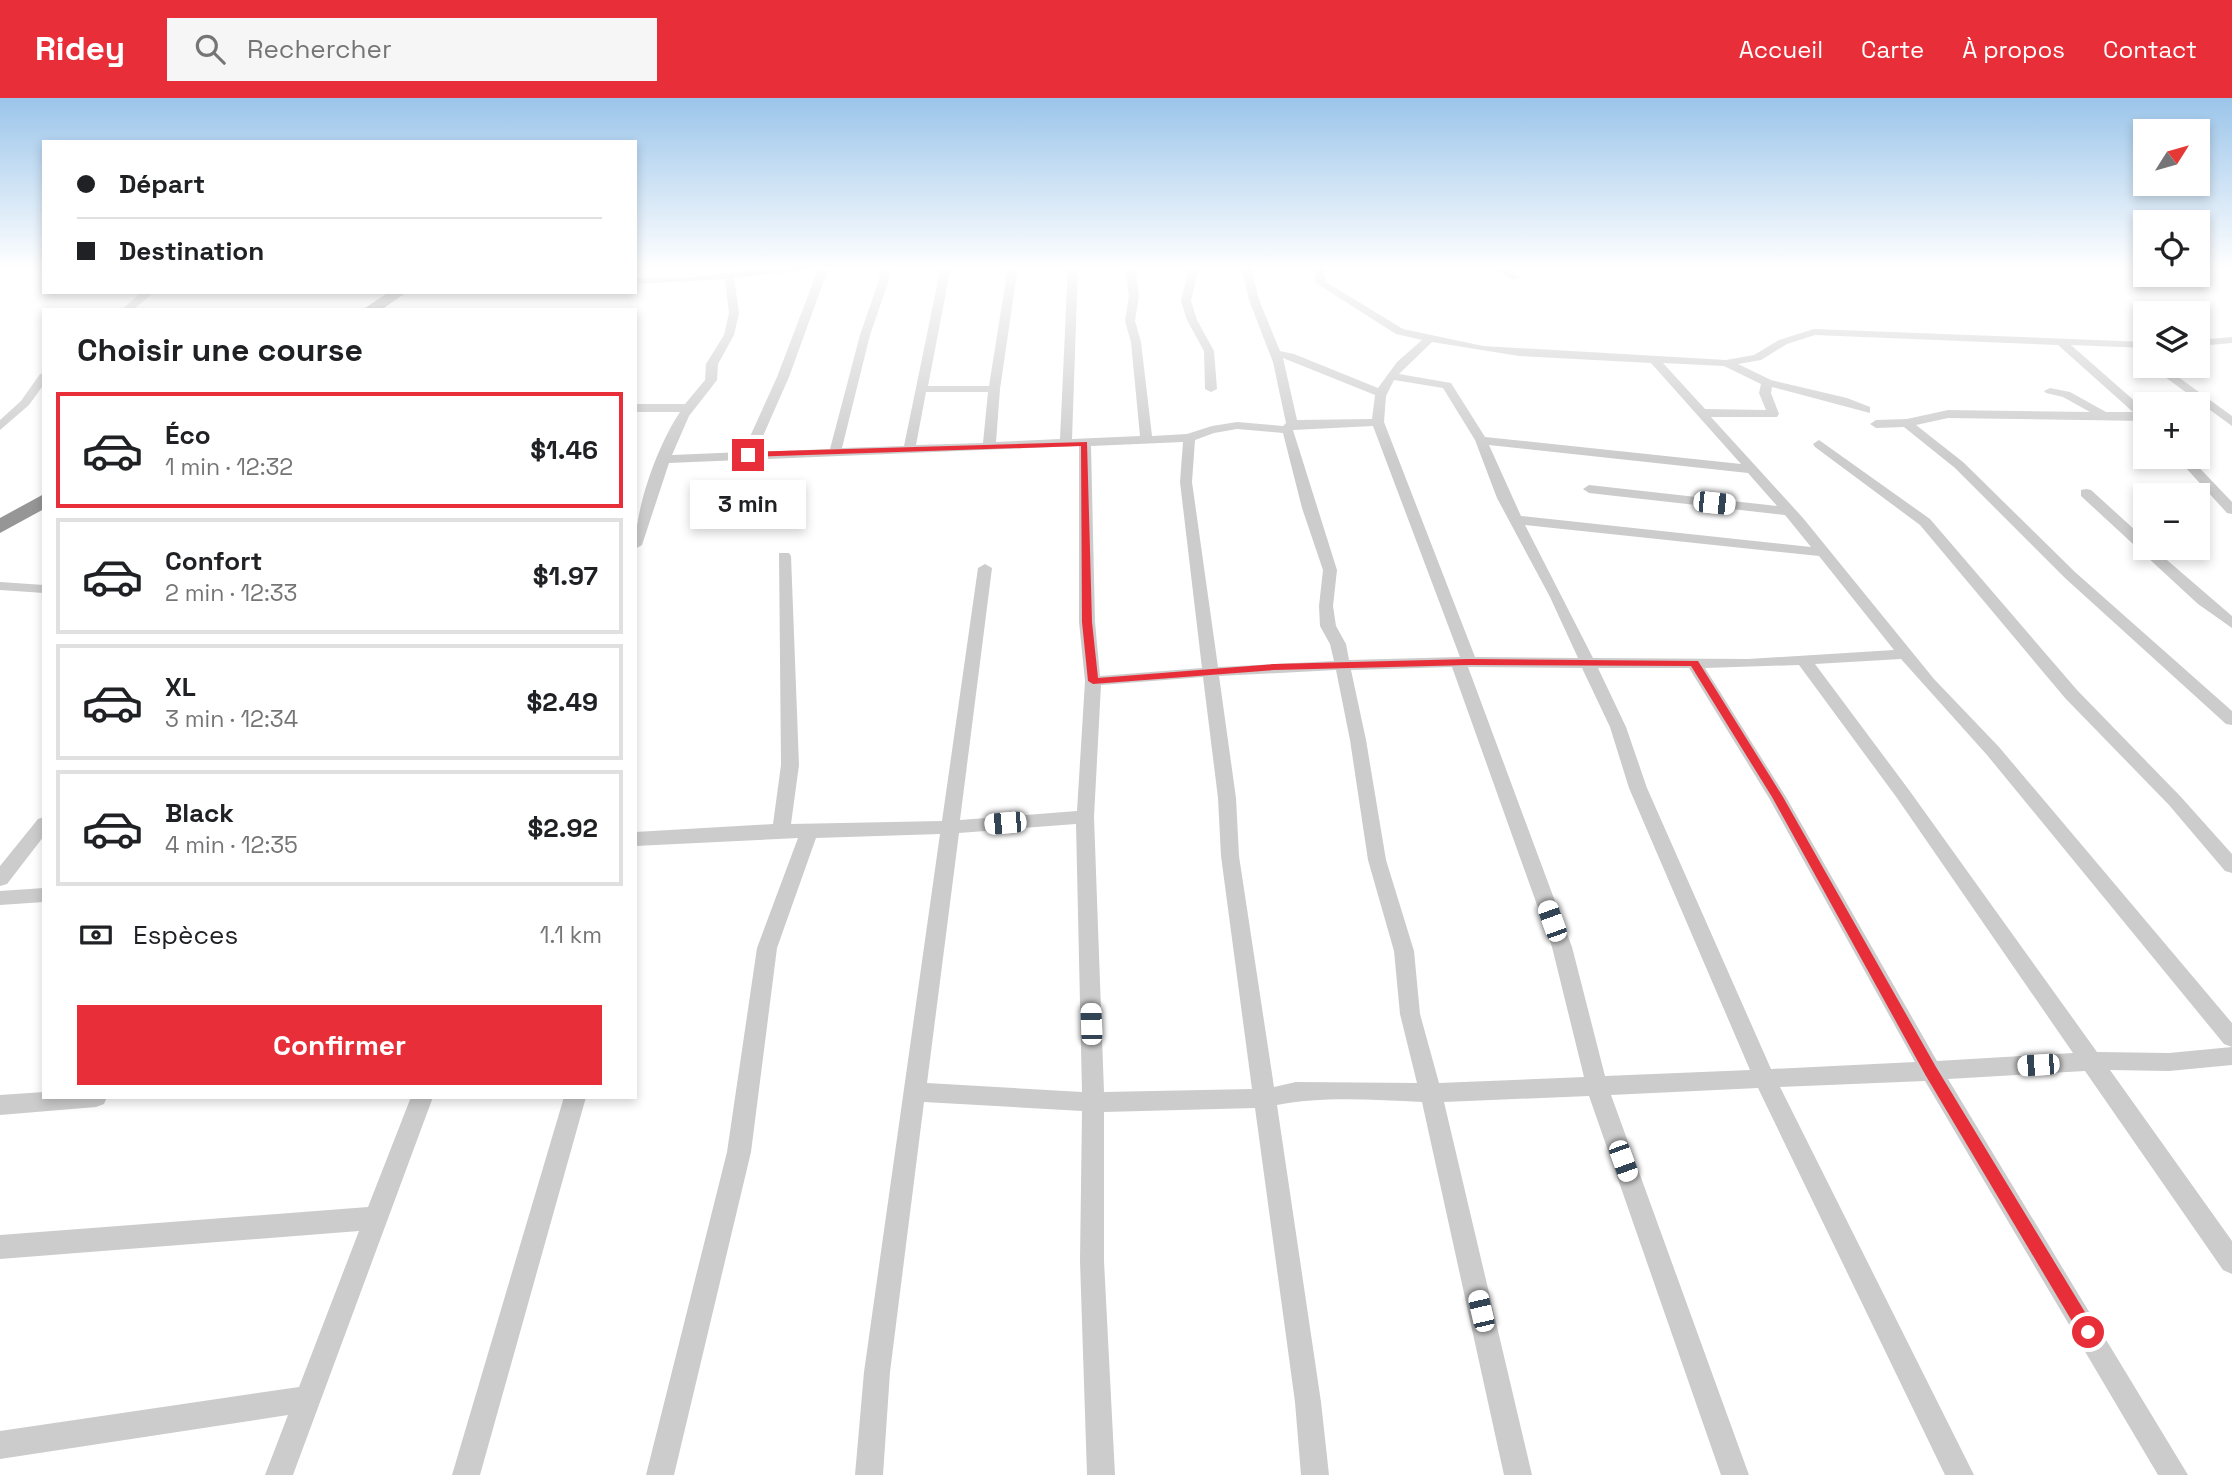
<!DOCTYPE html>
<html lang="fr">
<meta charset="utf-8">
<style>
body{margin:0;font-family:"Space Grotesk",sans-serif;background:#f6f6f6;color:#202124;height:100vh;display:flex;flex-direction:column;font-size:26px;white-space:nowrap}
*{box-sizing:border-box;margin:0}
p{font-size:23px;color:#757577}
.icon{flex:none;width:38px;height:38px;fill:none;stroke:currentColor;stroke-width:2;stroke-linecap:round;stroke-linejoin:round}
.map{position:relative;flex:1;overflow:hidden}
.side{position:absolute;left:42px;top:210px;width:595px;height:791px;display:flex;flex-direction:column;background:#fff;border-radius:0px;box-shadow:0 4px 10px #0003}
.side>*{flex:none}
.top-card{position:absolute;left:42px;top:42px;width:595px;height:154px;border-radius:0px;box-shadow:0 4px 10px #0003;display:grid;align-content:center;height:154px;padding:0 35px;background:#fff}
.needle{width:46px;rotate:53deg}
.controls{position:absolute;left:2133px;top:21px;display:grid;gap:14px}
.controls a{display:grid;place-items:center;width:77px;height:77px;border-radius:0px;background:#fff;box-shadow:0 4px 10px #0003;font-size:35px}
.end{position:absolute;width:32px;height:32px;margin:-16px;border:9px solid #e82f39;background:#fff;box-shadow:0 0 0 4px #fff}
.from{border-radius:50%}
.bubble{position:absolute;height:49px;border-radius:0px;background:#fff;box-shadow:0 4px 10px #0003;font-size:23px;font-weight:700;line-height:49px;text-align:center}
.car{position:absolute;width:21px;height:42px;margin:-21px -10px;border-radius:9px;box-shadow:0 0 5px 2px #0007;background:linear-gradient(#fff 24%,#345 0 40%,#fff 0 76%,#345 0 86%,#fff 0)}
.top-card b{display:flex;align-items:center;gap:24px;height:66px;font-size:26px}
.top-card b+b{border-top:2px solid #e0e0e0}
.top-card i{width:18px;height:18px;background:#202124}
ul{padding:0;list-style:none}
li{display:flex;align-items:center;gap:21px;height:116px;margin:0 14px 10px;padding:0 21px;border:4px solid #e0e0e0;border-radius:0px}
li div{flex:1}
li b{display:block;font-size:26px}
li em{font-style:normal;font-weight:700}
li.selected{border-color:#e82f39}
li>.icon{width:63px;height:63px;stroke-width:1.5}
h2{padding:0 35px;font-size:32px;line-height:84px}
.pay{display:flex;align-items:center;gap:18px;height:77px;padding:0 35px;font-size:26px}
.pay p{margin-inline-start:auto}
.cta{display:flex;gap:14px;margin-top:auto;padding:14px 35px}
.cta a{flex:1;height:80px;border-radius:0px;background:#e82f39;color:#fff;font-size:28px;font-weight:700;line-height:80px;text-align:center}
header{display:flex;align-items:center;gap:42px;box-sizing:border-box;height:98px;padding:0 35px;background:#e82f39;color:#fff}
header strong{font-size:33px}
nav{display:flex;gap:38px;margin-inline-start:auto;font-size:24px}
.search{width:490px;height:63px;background:#f6f6f6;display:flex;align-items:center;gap:18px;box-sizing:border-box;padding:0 24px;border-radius:0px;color:#757577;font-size:26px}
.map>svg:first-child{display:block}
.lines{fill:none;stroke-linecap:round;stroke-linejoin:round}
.minor{fill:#ccc;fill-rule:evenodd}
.highway{fill:#969696;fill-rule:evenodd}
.route{fill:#e82f39}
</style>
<header>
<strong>Ridey</strong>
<div class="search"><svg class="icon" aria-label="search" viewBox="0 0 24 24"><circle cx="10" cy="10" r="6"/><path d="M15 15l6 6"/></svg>Rechercher</div>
<nav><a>Accueil</a><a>Carte</a><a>À propos</a><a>Contact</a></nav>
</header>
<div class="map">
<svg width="2232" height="1377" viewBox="0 0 2232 1377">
<rect width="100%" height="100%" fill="#fff"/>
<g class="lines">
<!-- minor -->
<path class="minor" d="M792,168H824L827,174L789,279L756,354L830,351L860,237L879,182L880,168H890L889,182L870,237L842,350L904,348L941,168H951L928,288H989L1008,168H1018L1000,291L996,344L1060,341L1068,168H1078L1072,341L1140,338L1131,244L1125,223L1129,198L1125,168H1135L1139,198L1135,223L1141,244L1152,338L1187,336L1212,328L1237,324L1283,328L1286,325L1273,264L1249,202L1241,168H1251L1259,202L1280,253L1294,256L1378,290L1397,264L1422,242L1396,236L1316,185L1315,172L1310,168L1323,169L1326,184L1403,231L1483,248L1726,262L1754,257L1779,242L1814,231L2146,244V250L2071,247L2146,313V323L1948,320L1916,327L1963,364L2075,474L2232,613V627L2226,626L2065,480L1955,370L1904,329L1876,330L1870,326L1876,322L1907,321L1948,312L2090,314L2063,299L2046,295L2044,293L2050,290L2070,294L2106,314H2133L2058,247L1815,237L1787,246L1761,262L1738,266L1771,282L1847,300L1870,309V315L1772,289L1771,295L1779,316L1777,319H1711L1803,420L1934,581L1999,649L2232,925V949L2224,946L1987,657L1901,561L1815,566L1909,692L2097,954L2169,955L2232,949V967L2169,973L2110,972L2232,1143V1176L2223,1172L2085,973L1948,981L2188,1377H2158L1925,983L1780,989L1974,1377H1945L1758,990L1611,997L1749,1377H1721L1589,998L1444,1004L1532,1377H1504L1422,1004C1375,1002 1323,998 1277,1007L1321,1304L1329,1377H1301L1295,1304L1255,1010L1104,1014V1163L1115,1377H1087L1080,1163L1082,1013L924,1004L890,1274L883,1377H855L864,1274L940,736L816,740L777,850L751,1054L674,1377H646L727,1054L757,850L798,740L635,748V734L773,726L781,667L779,455H789L791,458L799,667L791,726L942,723L978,470L985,466L992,470L960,722L1077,713L1085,583L1079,524V348L669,365L642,447L635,451C635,411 657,348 680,314H635V306H685L705,282L706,266L724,237L729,215L725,181L635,186V180L694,179ZM816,171L817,174L777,279L743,354L672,357L689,318L717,282L718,266L734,237L739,215L734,180ZM1432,244L1519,258L1651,265L1741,366L1485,339L1451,285L1399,276ZM1283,260L1375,297L1372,321L1297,322ZM1663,265L1724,268L1761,286L1759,295L1766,312L1705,311ZM1394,282L1443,290L1475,342L1497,400L1550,499L1578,560L1475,559L1384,324L1386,298ZM926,294H988L983,345L916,347ZM1373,328L1460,559L1349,562L1346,546L1336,528L1333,508L1337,472L1293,332ZM1237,331L1283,335L1302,410L1323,472L1319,508L1320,528L1330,546L1334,563L1218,569L1192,384L1195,342L1214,335ZM1183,344L1180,384L1202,570L1100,578L1095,524L1091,348ZM1489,347L1748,375L1777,408L1589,387L1583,391L1589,395L1785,417L1811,449L1521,418ZM1525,427L1819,458L1894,552L1748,561L1593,560ZM1799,567L1897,700L2073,955L1937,963L1786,699L1705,570ZM1452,569L1552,849L1584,979L1439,985L1420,916L1414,853L1386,762L1366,642L1351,572ZM1468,569L1582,570L1610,629L1629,690L1750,972L1605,978L1572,849ZM1598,570H1689L1769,700L1915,964L1771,971L1647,690L1626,629ZM1336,572L1350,642L1368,762L1394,853L1400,916L1417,985L1296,984L1274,989L1239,758L1236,700L1219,578ZM1203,579L1218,700L1221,758L1252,991L1104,994L1094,719L1101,587ZM1076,726L1082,994L927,985L959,735Z
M1185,168H1195L1198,174L1191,203L1197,222L1214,253L1217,291L1211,294L1205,291L1204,253L1187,222L1181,203L1188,174Z
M1489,168H1501L1521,180L1513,182Z
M142,194H154L133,212H121Z
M2232,239V245L2198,248V242Z
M2150,268H2163L2232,318V328Z
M44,275V286L29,307L0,332V322L21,303L40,276Z
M1819,342L1930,421L2077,592L2181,699L2232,756V775L2225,773L2169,707L2065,600L1920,427L1815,349L1813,346Z
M2176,359H2189L2232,404V416L2227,415Z
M2086,391L2091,392L2146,442V450H2153L2232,518V530L2198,506L2081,398V392Z
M0,484L44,487V495L0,492Z
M44,719V738L7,786L0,788V768L38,721Z
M44,790V804L0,807V793Z
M44,994V999H107L104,1006L96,1009L0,1017V997Z
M411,999H433L293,1377H265L288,1317L0,1361V1333L299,1289L359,1133L0,1161V1137L368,1109Z
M564,999H586L480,1377H452Z"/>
<!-- highway -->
<path class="highway" d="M389,194H407L381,212H362Z
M44,396V411L0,435V420Z"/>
</g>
<!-- sky -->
<linearGradient id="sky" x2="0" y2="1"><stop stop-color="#9bc5ea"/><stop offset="0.47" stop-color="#fff"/><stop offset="1" stop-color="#fff" stop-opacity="0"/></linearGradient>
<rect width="2232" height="361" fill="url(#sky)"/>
<!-- route -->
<path class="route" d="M1087,344L1092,524L1098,580L1274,566L1469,561L1698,563L1783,699L1936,969L2094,1229L2097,1234L2094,1240L2088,1243L2082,1240L1926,978L1772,699L1691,568L1469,567L1274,572L1093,586L1088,583L1082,524L1081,348L748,359L744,357L748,354Z"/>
</svg>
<div class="controls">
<a><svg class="needle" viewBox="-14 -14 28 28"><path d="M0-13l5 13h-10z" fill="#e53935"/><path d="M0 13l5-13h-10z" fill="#757577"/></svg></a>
<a><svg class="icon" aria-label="locate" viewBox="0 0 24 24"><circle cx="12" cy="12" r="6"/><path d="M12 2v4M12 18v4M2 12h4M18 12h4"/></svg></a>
<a><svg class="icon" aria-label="layers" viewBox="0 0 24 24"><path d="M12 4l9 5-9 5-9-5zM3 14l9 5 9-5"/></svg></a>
<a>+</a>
<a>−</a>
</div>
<i class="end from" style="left:2088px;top:1234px"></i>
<i class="end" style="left:748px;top:357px"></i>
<div class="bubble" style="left:690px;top:382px;width:116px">3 min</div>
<i class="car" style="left:1714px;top:405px;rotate:96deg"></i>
<i class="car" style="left:1005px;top:725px;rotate:265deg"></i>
<i class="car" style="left:1552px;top:823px;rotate:340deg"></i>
<i class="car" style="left:1091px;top:926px;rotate:358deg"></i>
<i class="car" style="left:2038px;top:967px;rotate:266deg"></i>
<i class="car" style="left:1623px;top:1063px;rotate:160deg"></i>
<i class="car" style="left:1481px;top:1213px;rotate:347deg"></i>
<div class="top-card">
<b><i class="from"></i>Départ</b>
<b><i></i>Destination</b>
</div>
<section class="side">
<h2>Choisir une course</h2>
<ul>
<li class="selected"><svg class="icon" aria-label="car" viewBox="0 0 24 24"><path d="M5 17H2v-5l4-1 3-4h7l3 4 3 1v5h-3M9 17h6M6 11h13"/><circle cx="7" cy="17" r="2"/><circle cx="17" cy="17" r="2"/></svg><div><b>Éco</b><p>1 min · 12:32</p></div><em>$1.46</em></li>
<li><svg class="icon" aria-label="car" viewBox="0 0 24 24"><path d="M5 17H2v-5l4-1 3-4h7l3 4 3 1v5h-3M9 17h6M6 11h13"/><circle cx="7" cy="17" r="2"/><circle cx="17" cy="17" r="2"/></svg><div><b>Confort</b><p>2 min · 12:33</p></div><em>$1.97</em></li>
<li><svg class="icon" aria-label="car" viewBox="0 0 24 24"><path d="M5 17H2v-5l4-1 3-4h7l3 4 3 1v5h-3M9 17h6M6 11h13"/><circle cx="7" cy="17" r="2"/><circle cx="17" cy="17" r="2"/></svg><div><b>XL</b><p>3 min · 12:34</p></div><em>$2.49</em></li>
<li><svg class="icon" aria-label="car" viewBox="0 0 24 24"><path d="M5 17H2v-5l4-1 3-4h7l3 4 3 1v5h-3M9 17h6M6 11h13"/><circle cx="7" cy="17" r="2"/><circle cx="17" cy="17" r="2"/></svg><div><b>Black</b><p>4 min · 12:35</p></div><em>$2.92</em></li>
</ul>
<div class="pay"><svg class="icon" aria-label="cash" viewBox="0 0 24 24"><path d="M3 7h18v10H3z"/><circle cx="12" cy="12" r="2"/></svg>Espèces<p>1.1 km</p></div>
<div class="cta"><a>Confirmer</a></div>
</section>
</div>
